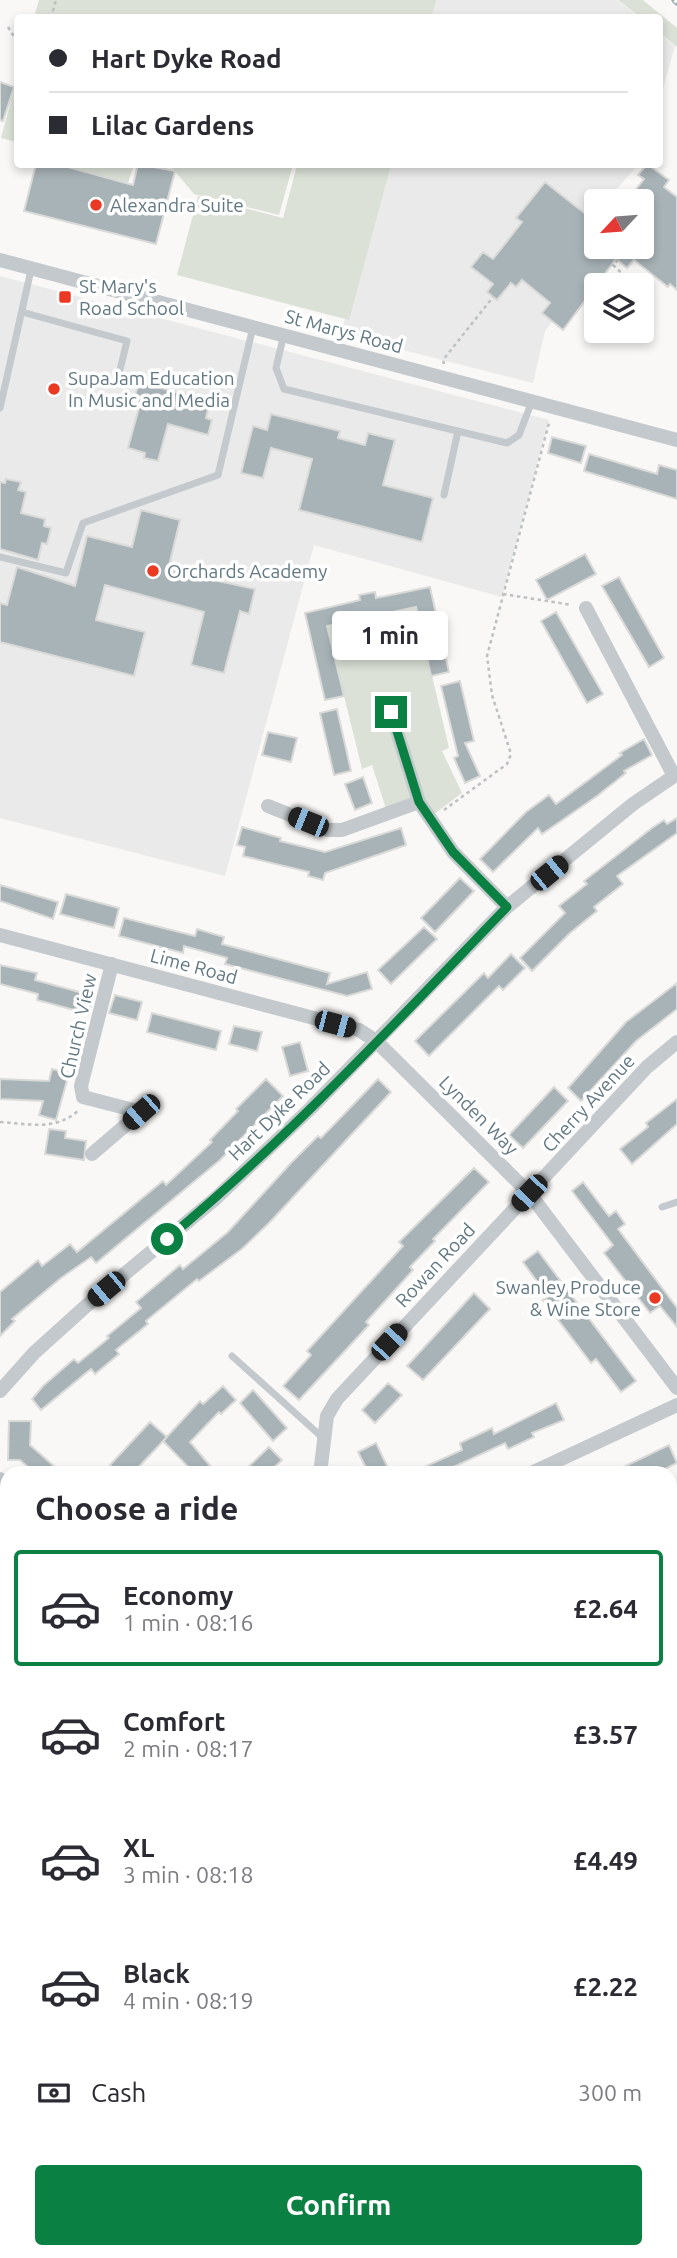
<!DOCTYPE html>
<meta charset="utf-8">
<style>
body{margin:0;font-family:Ubuntu,sans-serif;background:#f2f2f3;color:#2b2b33;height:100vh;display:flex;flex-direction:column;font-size:26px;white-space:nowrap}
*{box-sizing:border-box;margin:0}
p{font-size:23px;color:#7c7c81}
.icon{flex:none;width:38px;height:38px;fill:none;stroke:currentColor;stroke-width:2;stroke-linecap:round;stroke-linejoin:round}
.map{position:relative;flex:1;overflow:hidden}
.drawer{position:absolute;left:0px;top:1466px;width:677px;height:793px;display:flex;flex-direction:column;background:#fff;border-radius:21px 21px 0 0;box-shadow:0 4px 10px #0003}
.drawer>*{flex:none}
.top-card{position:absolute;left:14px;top:14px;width:649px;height:154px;border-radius:7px;box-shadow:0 4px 10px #0003;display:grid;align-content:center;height:154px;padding:0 35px;background:#fff}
.needle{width:46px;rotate:244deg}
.tools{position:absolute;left:584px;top:189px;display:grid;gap:14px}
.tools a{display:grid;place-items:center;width:70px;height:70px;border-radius:7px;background:#fff;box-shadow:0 4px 10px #0003;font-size:35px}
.end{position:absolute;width:32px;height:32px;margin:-16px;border:9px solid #0b8043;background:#fff;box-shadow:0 0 0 4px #fff}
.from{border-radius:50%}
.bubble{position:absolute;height:49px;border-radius:7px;background:#fff;box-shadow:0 4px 10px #0003;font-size:23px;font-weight:700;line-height:49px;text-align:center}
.car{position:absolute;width:21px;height:42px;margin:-21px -10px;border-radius:9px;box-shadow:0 0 5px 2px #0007;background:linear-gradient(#222 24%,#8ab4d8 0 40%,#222 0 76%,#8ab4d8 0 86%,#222 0)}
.top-card b{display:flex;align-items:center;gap:24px;height:66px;font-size:26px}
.top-card b+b{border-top:2px solid #e1e1e2}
.top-card i{width:18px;height:18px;background:#2b2b33}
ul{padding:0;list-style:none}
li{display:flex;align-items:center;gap:21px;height:116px;margin:0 14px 10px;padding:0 21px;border:4px solid transparent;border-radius:7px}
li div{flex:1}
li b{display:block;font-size:26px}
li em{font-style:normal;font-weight:700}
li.on{border-color:#0b8043}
li>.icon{width:63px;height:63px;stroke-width:1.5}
h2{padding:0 35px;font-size:32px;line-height:84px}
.pay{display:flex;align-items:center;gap:18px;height:77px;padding:0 35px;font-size:26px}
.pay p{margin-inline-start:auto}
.primary-button{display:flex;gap:14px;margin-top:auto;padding:14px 35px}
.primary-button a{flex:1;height:80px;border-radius:7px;background:#0b8043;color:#fff;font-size:28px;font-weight:700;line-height:80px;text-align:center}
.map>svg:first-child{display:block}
.built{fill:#e9eae9}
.green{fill:#dbe1d7}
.building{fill:#a8b3b8;stroke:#dadad8;stroke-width:2}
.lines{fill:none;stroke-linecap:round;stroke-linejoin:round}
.trunk-casing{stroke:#b8bdbf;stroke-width:25}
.path{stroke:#bdc1c3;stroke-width:2.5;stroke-dasharray:3.5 3.5;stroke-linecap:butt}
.service{stroke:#c3c9cc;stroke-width:7}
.minor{stroke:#c3c9cc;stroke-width:14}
.trunk{stroke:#fff;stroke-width:23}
.rail-casing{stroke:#a4adb1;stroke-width:7}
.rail{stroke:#fff;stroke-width:4.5;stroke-dasharray:13;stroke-linecap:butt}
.route{stroke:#0b8043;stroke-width:9}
.poi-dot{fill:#eb3923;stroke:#fff;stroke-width:2.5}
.labels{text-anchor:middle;stroke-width:7;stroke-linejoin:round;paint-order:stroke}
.poi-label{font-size:19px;fill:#627882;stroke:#fff;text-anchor:start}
.street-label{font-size:19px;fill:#627882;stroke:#fff}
</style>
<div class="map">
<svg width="677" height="2258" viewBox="0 0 677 2258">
<rect width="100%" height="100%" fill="#f9f8f6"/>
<!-- built -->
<path class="built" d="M432,0H617L639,17L427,18Z
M660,34L675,46L660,99Z
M387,165H638L606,201H597V212L591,218L597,223V247H603L588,265L586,302L563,330L552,322L545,331L533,383L341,334Z
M0,276L549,420L502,597L314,545L225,876L0,818Z"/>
<!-- green -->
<path class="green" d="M39,0H436L431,18L34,17Z
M618,0H643L677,28V47L660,33V18L640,17Z
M17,78L18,142H17L1,138Z
M61,165H134L128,183Z
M159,165H293L279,215L194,194L173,169Z
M297,165H391L349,320L177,275L198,196L283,218Z
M416,607L449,748L442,751L462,793L433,815L422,794L386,809L372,765L362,769L327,627Z
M677,2085V2228L670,2233V2090Z
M456,2252H645L637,2258H450Z"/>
<!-- building -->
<path class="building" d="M0,82L14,87L3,121L0,120Z
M36,164H57L133,185L138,164L175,171L156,244L24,211Z
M647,164L669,180L664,187L677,197V290L670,284L668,287L634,260L627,268L616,259L563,330L542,313L550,303L522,280L516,287L511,283L497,300L487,292L493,284L471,267L483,252L493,259L522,222L516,218L545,182L597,223V247H642V201H627L644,179L638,175Z
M139,382L210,401L206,418L212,420L208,435L168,424L158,461L144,458L145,453L128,448L140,404L133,402Z
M271,414L340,431L338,438L365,445L368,433L395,440L383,485L433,498L422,542L299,510L312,459L271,448L263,478L241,473L253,426L267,430Z
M552,437L586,446L581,463L548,453Z
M589,454L657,474L659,465L677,470V499L584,471Z
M6,479L21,482L18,490L26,492L21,513L45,519L44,526L51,528L47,544L42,543L38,560L0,549V482L5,483Z
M141,510L180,520L168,570L255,589L249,614L240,611L224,673L191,665L204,612L105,585L96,620L145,632L134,676L0,642V603L7,605L17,567L75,586L87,536L132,547Z
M585,554L596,574L547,600L536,580Z
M619,577L664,658L649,667L602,586Z
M430,587L449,672L431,676L416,607L351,621L327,626L344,696L325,700L305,613L360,600L359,595L375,592L376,598Z
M556,612L603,694L587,703L541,621Z
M460,681L474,741L465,743L480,776L465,783L454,758L458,756L441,686Z
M337,709L351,771L334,775L320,713Z
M268,732L297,738L291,762L262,755Z
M644,739L652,755L624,771L626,773L597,796L542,834L538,828L493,872L480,859L526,812L549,795L556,804L622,755L620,753Z
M363,777L372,803L355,810L345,784Z
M677,818V833L617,876L623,884L594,907L597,911L570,933L532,971L520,958L565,913L559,906L587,884L584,881L652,828L664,820L667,824Z
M242,827L281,838L280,841L325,852L401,828L406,845L325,873L323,880L308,876L309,872L243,856L245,847L237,845Z
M460,878L474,891L435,932L421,918Z
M0,885L58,902L53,919L0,901Z
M66,894L119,908L114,928L60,914Z
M124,918L195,936L197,929L224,937L222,944L330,973L327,984L367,972L372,989L347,996L225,964L227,958L184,946L183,953L119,936Z
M424,927L437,939L391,984L378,970Z
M511,954L525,968L503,990L499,986L429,1056L415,1041L484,973L488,978Z
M0,965L37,973L35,980L94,996L89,1014L37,1000L38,994L0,984Z
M677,983V1009L636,1041L581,1101L568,1088L626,1022Z
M115,995L142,1002L137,1020L109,1013Z
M152,1013L221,1031L216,1050L147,1032Z
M234,1026L262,1032L257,1051L229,1044Z
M300,1042L308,1071L290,1076L282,1047Z
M52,1069L69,1073L56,1120L39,1115L43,1101L0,1099V1079L49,1081Z
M266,1079L283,1096L220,1160L96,1263L91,1257L61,1278L12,1319L15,1321L0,1336V1292L38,1260L42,1266L70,1244L77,1252L163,1181L166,1185L212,1142L210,1140L238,1111L236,1109Z
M378,1079L391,1092L270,1222L243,1248L199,1281L197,1279L146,1321L148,1324L116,1350L119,1354L95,1374L91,1369L41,1410L32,1399L43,1386L74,1359L78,1363L109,1338L107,1336L141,1308L136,1302L180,1265L183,1269L228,1232L291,1163L318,1136L321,1138Z
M554,1087L568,1101L523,1148L509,1135Z
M677,1099V1124L632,1164L620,1149L648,1127L646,1123Z
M49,1129L66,1131L65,1138L86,1141L84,1160L45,1154Z
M474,1168L489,1182L433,1239L435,1241L410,1267L413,1270L366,1322L369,1325L299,1400L283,1386L311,1355L307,1351L403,1246L399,1242Z
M583,1182L609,1216L616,1211L625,1224L618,1229L677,1308V1327L660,1306L650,1313L604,1253L613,1245L572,1191Z
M538,1251L636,1381L621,1392L596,1359L591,1363L543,1300L548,1297L523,1262Z
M474,1293L490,1309L423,1380L407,1366Z
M388,1383L402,1395L375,1423L362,1410Z
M223,1386L236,1400L221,1414L219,1412L190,1442L217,1474H195L163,1441L200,1401L203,1404Z
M253,1390L287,1428L273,1441L240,1403Z
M556,1403L564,1420L532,1433L534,1437L508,1449L505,1443L451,1468L453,1474H409L462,1450L460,1443L492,1428L494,1434Z
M9,1421H31L30,1445L63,1474H36L20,1460H8Z
M150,1422L167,1437L132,1474H119L110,1465Z
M376,1443L389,1470L369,1474L358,1452Z
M669,1445L677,1463L655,1474H609Z
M269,1447L282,1460L267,1474H241Z"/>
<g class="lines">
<!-- trunk casing -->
<g class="trunk-casing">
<path id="trunk" d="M676,2258H677"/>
</g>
<!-- path -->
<path class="path" d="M51,18L56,0
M8,27L18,43
M17,143L18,140
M618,260L613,265L628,279
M444,364L443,360L493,297
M503,594L572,605
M444,810L507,764L511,754L492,695L487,656L549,423
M0,1122C30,1124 56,1131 79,1110
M670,2094L677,2089
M455,2258L462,2252"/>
<!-- service -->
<path class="service" d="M22,312L127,341L119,374
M284,334L276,368L284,389L507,443L519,435L532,401
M0,408L31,270
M444,495L458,431
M0,557L66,573L83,523L218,475L253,327
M662,1207L677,1202
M232,1356L323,1438
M670,1849L677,1857"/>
<!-- minor -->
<path class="minor" d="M0,260L677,440
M586,608L674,776
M391,712L419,802
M268,806L328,830H342L419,802L453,852L507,907
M0,935L359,1030L376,1041L529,1193L677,1388
M92,1154L141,1112L83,1097L81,1086L112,964
M0,1391L34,1353L86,1306L215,1199L311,1108L507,907L633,804L677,774
M320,1474L327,1416L337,1399L647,1067L677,1042
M529,1474L677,1405
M0,1479L7,1485
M670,1635L677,1633
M0,1858L7,1856
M670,1978L677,1973
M105,2258L106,2252
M278,2258L282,2252"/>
<!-- trunk -->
<use href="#trunk" class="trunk"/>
<!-- rail casing -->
<g class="rail-casing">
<path id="rail" d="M675,0L677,2"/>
</g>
<!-- rail -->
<use href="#rail" class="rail"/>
</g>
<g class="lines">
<!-- route -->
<path class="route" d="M167,1239C289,1138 397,1021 507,907L453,852L419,802L391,712"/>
</g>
<!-- markers -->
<g class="poi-dot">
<circle cx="96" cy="205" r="7"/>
<rect x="58" y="290" width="14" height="14" rx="3.5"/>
<circle cx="54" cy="389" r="7"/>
<circle cx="153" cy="571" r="7"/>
<circle cx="655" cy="1298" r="7"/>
</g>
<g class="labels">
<!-- poi labels -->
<g class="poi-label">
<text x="110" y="212">Alexandra Suite</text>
<text x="79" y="293">St Mary's<tspan x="79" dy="22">Road School</tspan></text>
<text x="68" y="385">SupaJam Education<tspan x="68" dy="22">In Music and Media</tspan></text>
<text x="167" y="578">Orchards Academy</text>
<text x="641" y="1294" text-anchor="end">Swanley Produce<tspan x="641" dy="22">&amp; Wine Store</tspan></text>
</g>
<!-- street labels -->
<g class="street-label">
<text transform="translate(344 331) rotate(15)" y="7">St Marys Road</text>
<text transform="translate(194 966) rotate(15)" y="7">Lime Road</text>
<text transform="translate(78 1026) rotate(-77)" y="7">Church View</text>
<text transform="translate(588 1103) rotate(-47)" y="7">Cherry Avenue</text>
<text transform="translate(279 1111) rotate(-44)" y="7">Hart Dyke Road</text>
<text transform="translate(479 1115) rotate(45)" y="7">Lynden Way</text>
<text transform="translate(435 1265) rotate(-47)" y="7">Rowan Road</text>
</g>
</g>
</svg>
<div class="tools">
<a><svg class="needle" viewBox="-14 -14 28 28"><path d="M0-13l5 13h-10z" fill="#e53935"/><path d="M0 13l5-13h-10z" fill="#7c7c81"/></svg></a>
<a><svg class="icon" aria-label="layers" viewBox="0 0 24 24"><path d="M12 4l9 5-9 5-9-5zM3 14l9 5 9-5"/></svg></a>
</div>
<i class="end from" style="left:167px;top:1239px"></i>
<i class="end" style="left:391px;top:712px"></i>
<div class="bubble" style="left:332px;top:611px;width:116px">1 min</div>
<i class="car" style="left:308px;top:822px;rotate:292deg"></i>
<i class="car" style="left:549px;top:873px;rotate:51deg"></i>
<i class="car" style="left:335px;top:1024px;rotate:105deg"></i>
<i class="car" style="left:141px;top:1112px;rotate:229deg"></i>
<i class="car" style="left:529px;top:1193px;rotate:223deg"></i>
<i class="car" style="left:106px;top:1289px;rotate:230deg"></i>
<i class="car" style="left:389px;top:1342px;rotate:43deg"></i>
<div class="top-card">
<b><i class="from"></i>Hart Dyke Road</b>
<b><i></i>Lilac Gardens</b>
</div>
<section class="drawer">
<h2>Choose a ride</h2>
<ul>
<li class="on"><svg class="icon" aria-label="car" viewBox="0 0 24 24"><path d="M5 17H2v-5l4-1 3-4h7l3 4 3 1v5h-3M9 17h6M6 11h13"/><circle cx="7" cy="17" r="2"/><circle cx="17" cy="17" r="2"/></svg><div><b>Economy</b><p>1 min · 08:16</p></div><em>£2.64</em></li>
<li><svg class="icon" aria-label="car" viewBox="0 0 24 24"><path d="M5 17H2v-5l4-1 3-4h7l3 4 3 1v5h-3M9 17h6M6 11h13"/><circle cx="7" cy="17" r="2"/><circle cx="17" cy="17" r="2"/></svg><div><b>Comfort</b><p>2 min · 08:17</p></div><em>£3.57</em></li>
<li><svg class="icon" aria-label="car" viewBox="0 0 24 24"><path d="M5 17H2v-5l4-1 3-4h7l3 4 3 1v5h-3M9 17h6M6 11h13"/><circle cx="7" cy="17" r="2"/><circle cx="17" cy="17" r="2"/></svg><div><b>XL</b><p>3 min · 08:18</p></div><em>£4.49</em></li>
<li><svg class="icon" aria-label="car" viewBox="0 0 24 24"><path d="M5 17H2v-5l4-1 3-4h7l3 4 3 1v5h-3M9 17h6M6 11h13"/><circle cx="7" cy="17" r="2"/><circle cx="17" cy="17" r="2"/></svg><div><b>Black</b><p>4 min · 08:19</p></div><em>£2.22</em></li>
</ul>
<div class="pay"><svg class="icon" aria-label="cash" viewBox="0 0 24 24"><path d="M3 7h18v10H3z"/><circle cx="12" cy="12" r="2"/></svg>Cash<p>300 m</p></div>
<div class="primary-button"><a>Confirm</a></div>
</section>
</div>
